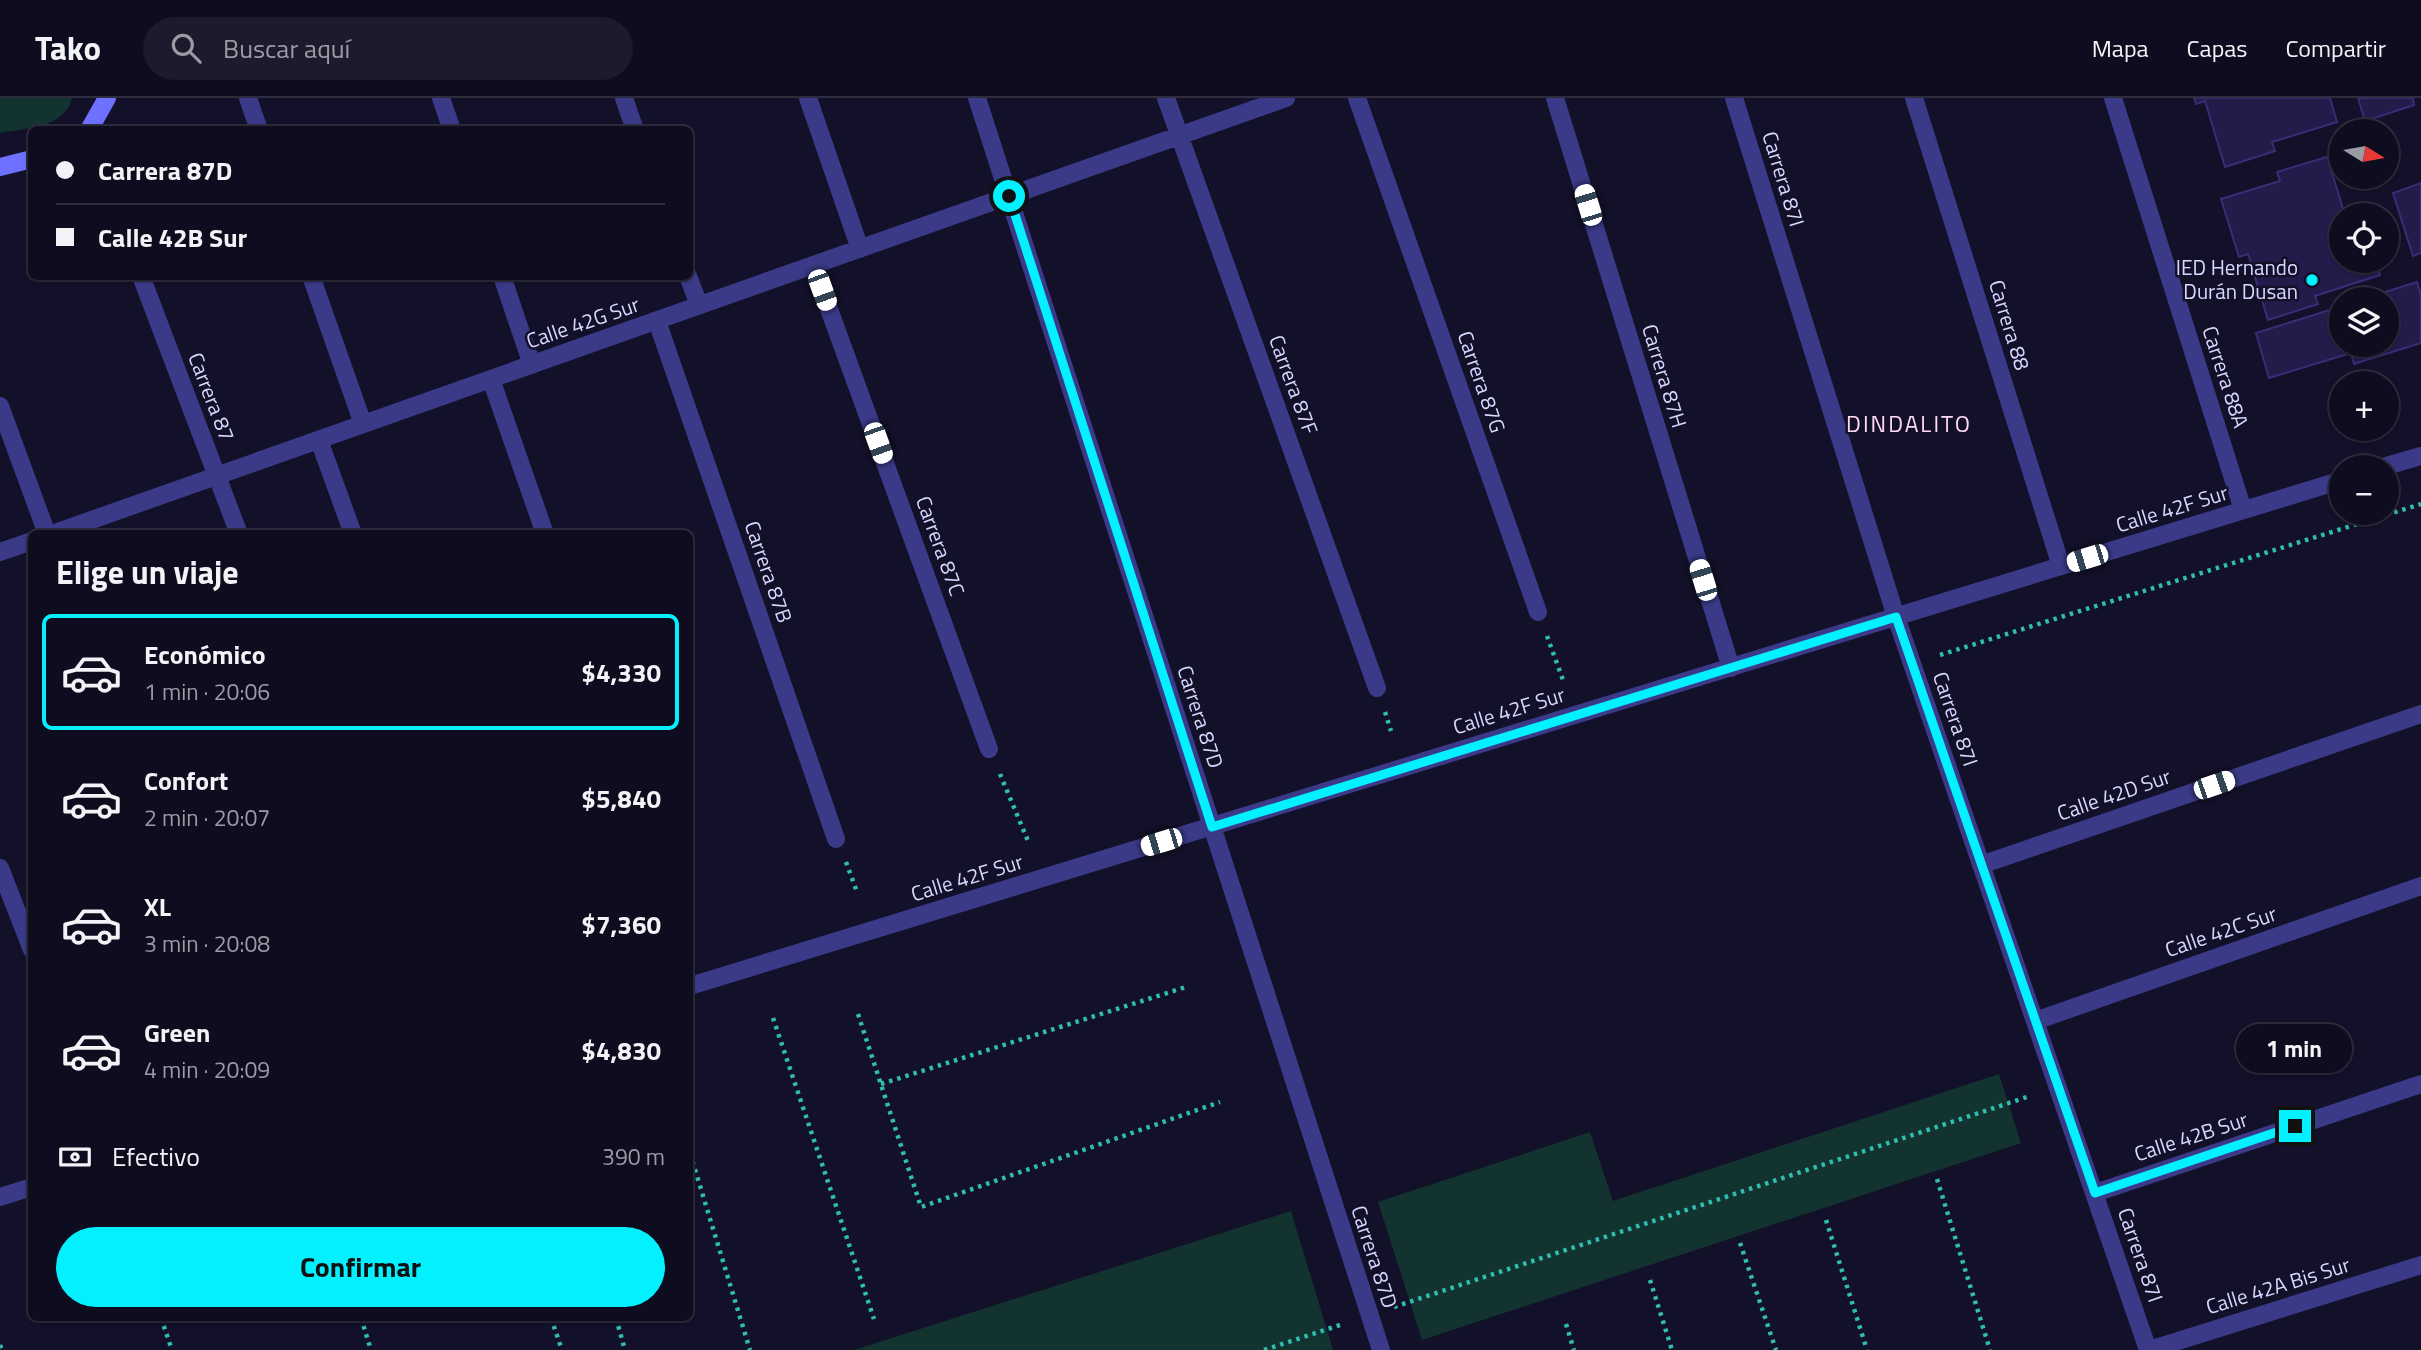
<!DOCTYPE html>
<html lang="es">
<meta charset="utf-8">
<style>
body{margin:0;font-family:"Titillium Web",sans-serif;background:#1c1a2c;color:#f1f3f6;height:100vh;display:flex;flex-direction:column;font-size:26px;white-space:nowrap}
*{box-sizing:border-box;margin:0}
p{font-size:23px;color:#9b9ba4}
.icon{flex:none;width:38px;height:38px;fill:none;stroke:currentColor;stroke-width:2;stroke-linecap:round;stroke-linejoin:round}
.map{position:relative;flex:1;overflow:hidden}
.side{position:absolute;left:28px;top:432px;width:665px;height:791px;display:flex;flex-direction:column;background:#0e0c1f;border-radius:10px;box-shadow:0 2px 5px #0004,0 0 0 2px #2e2c3d}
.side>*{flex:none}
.banner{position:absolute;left:28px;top:28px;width:665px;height:154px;border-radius:10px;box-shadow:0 2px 5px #0004,0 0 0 2px #2e2c3d;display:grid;align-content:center;height:154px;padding:0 28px;background:#0e0c1f}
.needle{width:46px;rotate:101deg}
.buttons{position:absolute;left:2329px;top:21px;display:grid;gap:14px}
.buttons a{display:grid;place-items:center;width:70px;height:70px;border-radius:50%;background:#0e0c1f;box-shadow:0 2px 5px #0004,0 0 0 2px #2e2c3d;font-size:35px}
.end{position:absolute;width:32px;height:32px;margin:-16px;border:9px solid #03f1ff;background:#111;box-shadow:0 0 0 4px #111}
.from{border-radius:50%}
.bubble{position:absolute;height:49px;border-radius:24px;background:#0e0c1f;box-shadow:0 2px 5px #0004,0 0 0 2px #2e2c3d;font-size:23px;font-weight:700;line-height:49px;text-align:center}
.car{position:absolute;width:21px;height:42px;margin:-21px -10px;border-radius:9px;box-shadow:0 0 5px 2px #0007;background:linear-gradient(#fff 24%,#345 0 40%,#fff 0 76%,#345 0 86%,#fff 0)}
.banner b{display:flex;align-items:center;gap:24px;height:66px;font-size:26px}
.banner b+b{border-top:2px solid #2e2c3d}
.banner i{width:18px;height:18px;background:#f1f3f6}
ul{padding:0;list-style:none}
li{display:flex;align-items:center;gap:21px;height:116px;margin:0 14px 10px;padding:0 14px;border:4px solid transparent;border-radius:10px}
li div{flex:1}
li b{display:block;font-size:26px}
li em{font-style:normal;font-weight:700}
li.selected{border-color:#03f1ff}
li>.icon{width:63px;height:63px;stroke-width:1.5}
h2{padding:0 28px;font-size:32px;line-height:84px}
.pay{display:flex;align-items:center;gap:18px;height:77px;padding:0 28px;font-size:26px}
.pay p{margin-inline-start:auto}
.cta{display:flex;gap:14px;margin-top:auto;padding:14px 28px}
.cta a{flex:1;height:80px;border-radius:42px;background:#03f1ff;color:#111;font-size:28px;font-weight:700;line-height:80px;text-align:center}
header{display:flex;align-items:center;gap:42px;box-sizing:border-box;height:98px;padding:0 35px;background:#0e0c1f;border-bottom:2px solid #2e2c3d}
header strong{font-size:33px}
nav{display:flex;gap:38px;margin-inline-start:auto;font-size:24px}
.search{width:490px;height:63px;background:#1c1a2c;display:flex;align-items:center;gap:18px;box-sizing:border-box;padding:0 24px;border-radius:38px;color:#9b9ba4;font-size:26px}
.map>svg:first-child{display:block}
.green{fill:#123330}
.building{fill:#231b4a;stroke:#382d76;stroke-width:2}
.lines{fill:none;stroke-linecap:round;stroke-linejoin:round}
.path{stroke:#2ebdae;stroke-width:4.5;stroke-dasharray:3.5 5;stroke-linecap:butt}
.street{stroke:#3a3a88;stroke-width:18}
.secondary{stroke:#6e71ff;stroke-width:18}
.route{stroke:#03f1ff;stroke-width:9}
.poi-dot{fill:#03f1ff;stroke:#131029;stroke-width:2.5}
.labels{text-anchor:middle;stroke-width:5;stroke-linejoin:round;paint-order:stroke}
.street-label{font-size:21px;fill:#dad7ff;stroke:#131029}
.poi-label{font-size:21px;fill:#dad7ff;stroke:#131029;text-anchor:end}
.neighbourhood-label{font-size:23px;letter-spacing:2px;fill:#ffd9f3;stroke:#131029}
</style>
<header>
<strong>Tako</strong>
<div class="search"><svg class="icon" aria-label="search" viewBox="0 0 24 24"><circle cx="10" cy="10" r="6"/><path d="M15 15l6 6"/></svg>Buscar aquí</div>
<nav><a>Mapa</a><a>Capas</a><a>Compartir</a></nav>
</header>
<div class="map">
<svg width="2421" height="1252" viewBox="0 0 2421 1252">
<rect width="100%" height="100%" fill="#131029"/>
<!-- green -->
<path class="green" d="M0,0H72C64,31 26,30 0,35Z
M1999,976L2021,1045L1422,1242L1378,1104L1590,1034L1613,1103Z
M1291,1113L1333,1252H854Z"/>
<!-- building -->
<path class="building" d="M2194,0H2330L2337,24L2272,44L2275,53L2225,69L2205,3L2196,6Z
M2358,0H2413L2414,7L2365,23Z
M2327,59L2345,117H2342V163H2376L2380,177L2315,198L2318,206L2268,222L2248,156L2239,159L2221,101L2280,83L2277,74Z
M2421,85V155L2413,158L2393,95Z
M2417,184L2421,197V245L2354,266L2351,255L2269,280L2256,235L2342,208V247H2387V201H2363Z"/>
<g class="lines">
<!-- path -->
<path class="path" d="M1547,538L1563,582
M1940,557L2421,406
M1385,614L1391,633
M1000,676L1028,743
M846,764L857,794
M858,916L921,1109L1220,1004
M773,920L874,1221
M881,986L1186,889
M690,1055L750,1252
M1937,1081L1990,1252
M1826,1122L1867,1252
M1740,1145L1776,1252
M1650,1182L1672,1252
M1394,1209L2030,998
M161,1220L172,1252
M361,1220L371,1252
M551,1220L562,1252
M616,1220L625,1252
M1566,1226L1574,1252
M0,1247L2,1252
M1264,1252L1343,1226"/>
<!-- street -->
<path class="street" d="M248,0L259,32
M441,0L452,32
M624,0L635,32
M808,0L860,151
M977,0L1381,1252
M1166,0L1377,590
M1357,0L1538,514
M1555,0L1731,570
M1734,0L1896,519L2148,1252
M1914,0L2061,468
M2113,0L2243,412
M813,167L989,651
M141,178L239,436
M311,178L363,326
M502,178L532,267
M688,178L699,207
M657,223L836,741
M491,281L545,436
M0,308L47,436
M319,342L353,436
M2383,369L2421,358
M52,436L1286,0
M0,454L32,443
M1981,767L2421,616
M0,770L32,852
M690,888L2342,382
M2035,923L2421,788
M2095,1095L2421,986
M0,1099L32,1089
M2149,1252L2421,1167"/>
<!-- secondary -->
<path class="secondary" d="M89,32L107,0
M0,69L32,61"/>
</g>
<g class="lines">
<!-- route -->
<path class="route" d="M1009,98L1212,729L1896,519L2095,1095L2295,1028"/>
</g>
<!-- markers -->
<circle class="poi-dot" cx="2312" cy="182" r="7"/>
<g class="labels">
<!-- street labels -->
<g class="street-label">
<text transform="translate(1783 81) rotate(73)" y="7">Carrera 87I</text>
<text transform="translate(583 225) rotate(-19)" y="7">Calle 42G Sur</text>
<text transform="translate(2009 227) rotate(73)" y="7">Carrera 88</text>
<text transform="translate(1664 278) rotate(73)" y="7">Carrera 87H</text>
<text transform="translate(2225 279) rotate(72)" y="7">Carrera 88A</text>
<text transform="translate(1481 284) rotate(71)" y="7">Carrera 87G</text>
<text transform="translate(1293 287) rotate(70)" y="7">Carrera 87F</text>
<text transform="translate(211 299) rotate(69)" y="7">Carrera 87</text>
<text transform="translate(2172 411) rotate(-17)" y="7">Calle 42F Sur</text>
<text transform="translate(940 448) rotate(70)" y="7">Carrera 87C</text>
<text transform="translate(768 474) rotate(71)" y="7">Carrera 87B</text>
<text transform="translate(1509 613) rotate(-17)" y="7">Calle 42F Sur</text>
<text transform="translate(1200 619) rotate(72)" y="7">Carrera 87D</text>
<text transform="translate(1955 621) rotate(71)" y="7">Carrera 87I</text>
<text transform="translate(2114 697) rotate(-19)" y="7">Calle 42D Sur</text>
<text transform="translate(967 780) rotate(-17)" y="7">Calle 42F Sur</text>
<text transform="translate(2221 834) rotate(-19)" y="7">Calle 42C Sur</text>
<text transform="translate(2191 1039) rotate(-18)" y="7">Calle 42B Sur</text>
<text transform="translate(2140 1157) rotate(71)" y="7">Carrera 87I</text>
<text transform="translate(1374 1159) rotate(72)" y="7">Carrera 87D</text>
<text transform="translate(2278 1188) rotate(-17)" y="7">Calle 42A Bis Sur</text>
</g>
<!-- poi labels -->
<g class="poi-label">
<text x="2298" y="177">IED Hernando<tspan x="2298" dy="24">Durán Dusan</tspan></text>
</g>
<!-- neighbourhood labels -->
<g class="neighbourhood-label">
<text x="1909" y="334">DINDALITO</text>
</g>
</g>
</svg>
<div class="buttons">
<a><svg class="needle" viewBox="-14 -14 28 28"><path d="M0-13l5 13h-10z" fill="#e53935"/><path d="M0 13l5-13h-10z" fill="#9b9ba4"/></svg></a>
<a><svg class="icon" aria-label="locate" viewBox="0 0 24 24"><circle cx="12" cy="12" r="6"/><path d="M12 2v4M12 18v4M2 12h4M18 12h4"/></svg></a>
<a><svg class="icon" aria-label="layers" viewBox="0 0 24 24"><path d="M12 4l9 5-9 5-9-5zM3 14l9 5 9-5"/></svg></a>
<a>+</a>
<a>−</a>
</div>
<i class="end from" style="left:1009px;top:98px"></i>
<i class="end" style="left:2295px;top:1028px"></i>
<div class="bubble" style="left:2236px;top:926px;width:116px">1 min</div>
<i class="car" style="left:1588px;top:107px;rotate:343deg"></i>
<i class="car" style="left:822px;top:192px;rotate:160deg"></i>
<i class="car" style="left:878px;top:345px;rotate:160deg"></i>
<i class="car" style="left:2087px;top:460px;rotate:253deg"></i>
<i class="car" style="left:1703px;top:482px;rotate:343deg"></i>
<i class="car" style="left:2214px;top:687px;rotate:71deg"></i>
<i class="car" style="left:1161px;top:744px;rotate:253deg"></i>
<div class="banner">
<b><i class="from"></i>Carrera 87D</b>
<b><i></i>Calle 42B Sur</b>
</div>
<section class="side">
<h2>Elige un viaje</h2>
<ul>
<li class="selected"><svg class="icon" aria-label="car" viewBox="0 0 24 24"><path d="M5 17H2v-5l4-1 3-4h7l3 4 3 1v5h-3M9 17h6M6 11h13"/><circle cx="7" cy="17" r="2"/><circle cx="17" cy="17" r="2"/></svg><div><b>Económico</b><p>1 min · 20:06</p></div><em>$4,330</em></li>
<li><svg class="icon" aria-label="car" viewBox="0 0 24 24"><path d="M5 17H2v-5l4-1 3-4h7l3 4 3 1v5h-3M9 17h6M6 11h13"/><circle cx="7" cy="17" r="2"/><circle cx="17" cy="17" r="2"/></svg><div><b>Confort</b><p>2 min · 20:07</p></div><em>$5,840</em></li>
<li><svg class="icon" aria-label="car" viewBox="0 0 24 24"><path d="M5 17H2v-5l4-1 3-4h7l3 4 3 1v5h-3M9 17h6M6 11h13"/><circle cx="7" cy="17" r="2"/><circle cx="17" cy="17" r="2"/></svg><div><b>XL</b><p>3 min · 20:08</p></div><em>$7,360</em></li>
<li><svg class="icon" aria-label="car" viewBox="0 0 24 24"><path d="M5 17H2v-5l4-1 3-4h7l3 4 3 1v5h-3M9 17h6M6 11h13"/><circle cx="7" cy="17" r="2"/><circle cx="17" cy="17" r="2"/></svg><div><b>Green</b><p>4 min · 20:09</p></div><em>$4,830</em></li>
</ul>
<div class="pay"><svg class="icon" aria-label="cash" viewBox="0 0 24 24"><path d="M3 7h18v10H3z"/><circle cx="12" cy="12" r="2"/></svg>Efectivo<p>390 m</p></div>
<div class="cta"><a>Confirmar</a></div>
</section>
</div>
